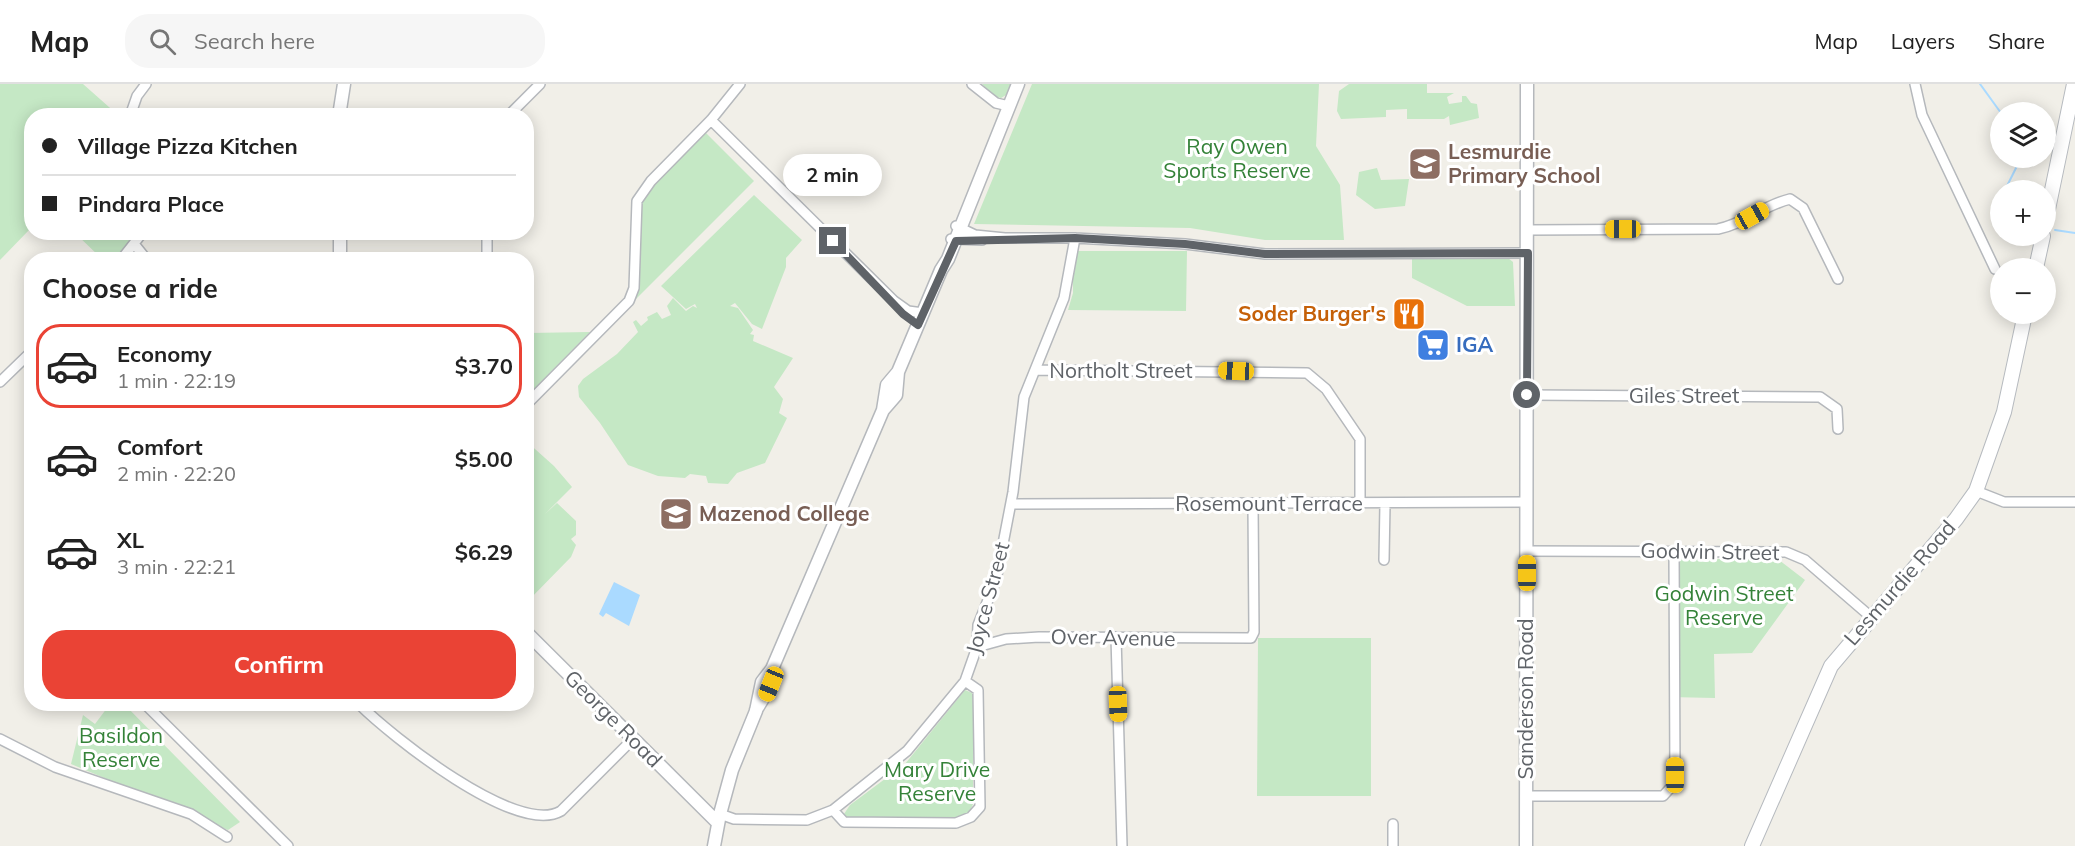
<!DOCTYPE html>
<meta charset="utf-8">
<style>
body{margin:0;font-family:Mulish,sans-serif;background:#f6f6f6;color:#222;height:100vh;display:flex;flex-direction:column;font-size:22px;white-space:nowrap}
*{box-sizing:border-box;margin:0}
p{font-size:20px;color:#767676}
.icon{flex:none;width:33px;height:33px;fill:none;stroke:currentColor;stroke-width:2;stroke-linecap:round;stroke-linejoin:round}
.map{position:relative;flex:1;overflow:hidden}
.details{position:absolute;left:24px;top:168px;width:510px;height:459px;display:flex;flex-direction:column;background:#fff;border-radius:24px;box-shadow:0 3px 15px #0003}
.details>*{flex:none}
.hud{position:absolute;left:24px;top:24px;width:510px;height:132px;border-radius:24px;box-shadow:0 3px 15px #0003;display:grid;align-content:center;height:132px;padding:0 18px;background:#fff}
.fabs{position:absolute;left:1990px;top:18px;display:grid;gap:12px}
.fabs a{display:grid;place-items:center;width:66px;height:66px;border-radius:50%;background:#fff;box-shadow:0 3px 15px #0003;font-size:30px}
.end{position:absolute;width:27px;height:27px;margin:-14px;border:8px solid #5f6368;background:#fff;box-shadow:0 0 0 3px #fff}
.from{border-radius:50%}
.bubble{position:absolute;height:42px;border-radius:21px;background:#fff;box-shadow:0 3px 15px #0003;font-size:20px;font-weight:700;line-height:42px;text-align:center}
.car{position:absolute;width:18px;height:36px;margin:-18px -9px;border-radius:8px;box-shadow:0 0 4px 2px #0007;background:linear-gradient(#f5c518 24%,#345 0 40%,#f5c518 0 76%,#345 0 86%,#f5c518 0)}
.hud b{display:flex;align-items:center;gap:21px;height:57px;font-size:22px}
.hud b+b{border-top:2px solid #e0e0e0}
.hud i{width:15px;height:15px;background:#222}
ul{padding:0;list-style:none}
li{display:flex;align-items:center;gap:18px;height:84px;margin:0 12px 9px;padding:0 6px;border:3px solid transparent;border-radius:24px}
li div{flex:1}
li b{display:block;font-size:22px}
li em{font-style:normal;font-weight:700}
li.active{border-color:#ea4335}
li>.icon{width:54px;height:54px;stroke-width:1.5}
h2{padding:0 18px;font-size:27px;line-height:72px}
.action{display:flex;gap:12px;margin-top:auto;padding:12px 18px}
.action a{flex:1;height:69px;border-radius:24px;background:#ea4335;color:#fff;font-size:24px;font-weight:700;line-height:69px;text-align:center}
header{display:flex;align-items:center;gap:36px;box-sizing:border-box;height:84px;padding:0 30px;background:#fff;border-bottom:2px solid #e0e0e0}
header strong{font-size:28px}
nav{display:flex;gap:33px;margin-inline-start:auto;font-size:21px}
.search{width:420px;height:54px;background:#f6f6f6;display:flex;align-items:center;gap:15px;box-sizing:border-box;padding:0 21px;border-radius:24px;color:#767676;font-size:22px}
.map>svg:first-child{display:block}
.green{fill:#c5e8c5}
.water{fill:#aadaff}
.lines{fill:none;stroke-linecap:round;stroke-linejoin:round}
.stream{stroke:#aadaff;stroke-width:2}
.minor-casing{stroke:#b5b8bc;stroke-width:12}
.tertiary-casing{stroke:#b5b8bc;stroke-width:15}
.secondary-casing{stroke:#b6babf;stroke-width:16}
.minor{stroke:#fff;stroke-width:9}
.tertiary{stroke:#fff;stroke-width:12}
.secondary{stroke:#fff;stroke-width:14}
.route{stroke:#5f6368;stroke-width:8}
.labels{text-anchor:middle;stroke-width:6;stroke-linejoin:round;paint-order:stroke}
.park-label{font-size:21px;fill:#348238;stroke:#fff}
.education-label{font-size:21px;font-weight:bold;fill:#785e54;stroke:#fff;text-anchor:start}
.food-label{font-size:21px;font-weight:bold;fill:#c56008;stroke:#fff;text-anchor:end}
.shop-label{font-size:21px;font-weight:bold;fill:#366cbe;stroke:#fff;text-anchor:start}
.street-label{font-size:21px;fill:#5f6368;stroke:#fff}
</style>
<header>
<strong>Map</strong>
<div class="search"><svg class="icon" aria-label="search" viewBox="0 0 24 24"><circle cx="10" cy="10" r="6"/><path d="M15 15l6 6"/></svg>Search here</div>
<nav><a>Map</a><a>Layers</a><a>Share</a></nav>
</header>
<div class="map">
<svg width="2075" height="762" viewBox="0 0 2075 762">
<rect width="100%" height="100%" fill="#f1efe8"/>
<!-- green -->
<path class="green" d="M0,0H83L118,31L32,32L31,144L0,176Z
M982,0H1011L1006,11L1001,14L995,13Z
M1032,0H1319L1316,62L1340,101L1344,156H1265L1190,144L974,140Z
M1349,0H1427V9H1454L1447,13L1449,20L1462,18V12H1466L1471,19L1477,20L1479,34L1450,41L1449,32L1444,35H1407V25L1386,26V33L1341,35L1337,27L1339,7Z
M706,49L754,97L633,218L636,118Z
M1377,84L1381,96L1409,95L1405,122L1375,125L1356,111L1359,88Z
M754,111L802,156L786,174V183L762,245L752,240L735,219L730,222L738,224L753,246L750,250L754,251L753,257L793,274L774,303L783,315L779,329L787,334L765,379L737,389L728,400L708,399L706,392L690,390L685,394L658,392L628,381L600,339L579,313L578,302L583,295L617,270L638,248L633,238L636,236L641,242L648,236L647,233L657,228L662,235L671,231L667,222L673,214L686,227L693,222L697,224L695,220L686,225L661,202Z
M75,149H137L115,176L102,175Z
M1073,167H1187L1186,227L1068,226L1073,209Z
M1508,174L1513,178L1515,222H1467L1412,194V175Z
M590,248L527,312V249Z
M526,357L554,382L572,403L544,431L557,419L576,437V451L571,455L576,461L571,473L527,518Z
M1670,474L1779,476L1805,496L1752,569L1714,570L1715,614L1669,613Z
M1258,554H1371V712H1257Z
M965,606L972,609L973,618V720L970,727L958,734H848L844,730L850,721L905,680Z
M110,620H124L240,738L228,746L71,680L83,631L95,640Z"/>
<!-- water -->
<path class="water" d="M614,498L640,511L629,542L606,529L603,533L599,530Z"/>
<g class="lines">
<!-- stream -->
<path class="stream" d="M1980,0L2001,29
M2005,106L2021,74
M2055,146L2075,149"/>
<!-- minor casing -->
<g class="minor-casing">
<path id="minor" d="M972,0L996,19L1009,22
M1915,0L1922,31L1995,185
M130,32L137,12L146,0
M508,32L540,0
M711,36L894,217L908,227L923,229
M956,142L975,151L1005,154H1075L1185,160L1265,170L1528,169
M1528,146L1718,145C1744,140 1764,121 1790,115L1803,124L1838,195
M487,148V176
M951,155L982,156
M135,161L147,176
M121,176L143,148
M1036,286L1307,289L1326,305L1360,355V420
M0,298L32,267
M1528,311L1820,313L1837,325L1838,345
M526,321L629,217L634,204L637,117L651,97L711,36L740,0
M1976,407L2004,418H2075
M1011,420L1527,418
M1527,467L1786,468L1805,476L1871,533
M1384,476L1385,420
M1116,553L1122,762
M977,563L1006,555L1039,553L1251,554L1254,548L1253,421
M145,620L288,762
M359,620C390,651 517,753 561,727L633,655
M0,655L55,683L191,730L227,753
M1526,712H1663L1673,701L1675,691L1674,467
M833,726L844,738L956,739L971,733L980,723L978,606L965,597
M720,730L734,735L807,736L833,726L907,667L965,597L977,563L978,541L996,496L1013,408L1024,313L1064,214L1075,154
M1393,740V762"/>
</g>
<!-- tertiary casing -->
<g class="tertiary-casing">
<path id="tertiary" d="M339,32L344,0
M340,148V176
M883,326L896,311L898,288
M526,548L718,739
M756,626L771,601L772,585
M714,762L720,730L732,686L756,627L762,598L772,585L883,326L887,301L898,288L941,186L948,175L1018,0
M1526,762L1527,0"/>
</g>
<!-- secondary casing -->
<g class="secondary-casing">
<path id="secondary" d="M2046,135L2074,0
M2036,184L2043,152
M1752,762L1831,582L1956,435L1976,407L2004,328L2025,230"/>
</g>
<!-- minor -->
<use href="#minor" class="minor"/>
<!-- tertiary -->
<use href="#tertiary" class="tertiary"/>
<!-- secondary -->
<use href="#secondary" class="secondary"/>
</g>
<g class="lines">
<!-- route -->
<path class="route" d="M833,157L903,230L918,241L956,157L1075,154L1185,160L1265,170L1528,169L1527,311"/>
</g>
<!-- icons -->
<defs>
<g id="school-square" transform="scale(1.725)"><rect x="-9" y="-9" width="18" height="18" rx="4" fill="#8d6e63" stroke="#fff"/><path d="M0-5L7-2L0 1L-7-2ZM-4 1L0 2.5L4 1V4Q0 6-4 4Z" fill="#fff"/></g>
<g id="restaurant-square" transform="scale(1.725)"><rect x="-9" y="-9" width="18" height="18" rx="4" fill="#e8710a" stroke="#fff"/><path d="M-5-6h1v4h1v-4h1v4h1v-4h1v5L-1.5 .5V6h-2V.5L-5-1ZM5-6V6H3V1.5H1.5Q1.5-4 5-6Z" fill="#fff"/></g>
<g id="supermarket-square" transform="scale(1.725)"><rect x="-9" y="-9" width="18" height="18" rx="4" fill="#3f7fe0" stroke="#fff"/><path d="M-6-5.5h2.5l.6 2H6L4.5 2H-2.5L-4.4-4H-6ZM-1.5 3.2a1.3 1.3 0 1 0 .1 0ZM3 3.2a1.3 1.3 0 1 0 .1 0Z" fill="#fff"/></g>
<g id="university-square" transform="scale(1.725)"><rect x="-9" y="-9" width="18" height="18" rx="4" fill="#8d6e63" stroke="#fff"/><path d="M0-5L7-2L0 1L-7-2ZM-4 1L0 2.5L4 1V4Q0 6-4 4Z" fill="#fff"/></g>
</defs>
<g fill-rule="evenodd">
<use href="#school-square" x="1425" y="80"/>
<use href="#restaurant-square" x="1409" y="230"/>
<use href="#supermarket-square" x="1433" y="261"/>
<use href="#university-square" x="676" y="430"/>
</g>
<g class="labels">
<!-- park labels -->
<g class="park-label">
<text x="1237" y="70">Ray Owen<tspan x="1237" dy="24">Sports Reserve</tspan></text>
<text x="1724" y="517">Godwin Street<tspan x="1724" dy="24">Reserve</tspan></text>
<text x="121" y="659">Basildon<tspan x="121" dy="24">Reserve</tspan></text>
<text x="937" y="693">Mary Drive<tspan x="937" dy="24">Reserve</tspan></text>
</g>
<!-- education labels -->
<g class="education-label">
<text x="1448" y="75">Lesmurdie<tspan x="1448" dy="24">Primary School</tspan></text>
<text x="699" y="437">Mazenod College</text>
</g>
<!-- food labels -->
<g class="food-label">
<text x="1386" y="237">Soder Burger's</text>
</g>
<!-- shop labels -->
<g class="shop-label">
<text x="1456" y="268">IGA</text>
</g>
<!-- street labels -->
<g class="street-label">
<text x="1121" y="294">Northolt Street</text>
<text x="1684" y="319">Giles Street</text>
<text x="1269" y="427">Rosemount Terrace</text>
<text transform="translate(1710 468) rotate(1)" y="7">Godwin Street</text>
<text transform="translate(1900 499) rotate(-49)" y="7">Lesmurdie Road</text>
<text transform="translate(988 514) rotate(-75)" y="7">Joyce Street</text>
<text transform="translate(1113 554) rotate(1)" y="7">Over Avenue</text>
<text transform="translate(1526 615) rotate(-90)" y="7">Sanderson Road</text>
<text transform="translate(613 635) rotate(45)" y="7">George Road</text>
</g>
</g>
</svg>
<div class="fabs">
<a><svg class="icon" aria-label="layers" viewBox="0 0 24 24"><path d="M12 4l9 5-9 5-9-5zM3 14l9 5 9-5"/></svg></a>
<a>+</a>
<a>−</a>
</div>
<i class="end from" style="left:1527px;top:311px"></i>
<i class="end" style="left:833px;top:157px"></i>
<div class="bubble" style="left:783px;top:70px;width:99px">2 min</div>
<i class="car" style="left:1752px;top:132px;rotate:61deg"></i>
<i class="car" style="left:1623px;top:145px;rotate:270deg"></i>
<i class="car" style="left:1236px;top:287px;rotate:272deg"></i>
<i class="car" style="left:1527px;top:489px;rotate:0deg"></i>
<i class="car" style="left:771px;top:600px;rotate:202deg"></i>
<i class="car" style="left:1118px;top:620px;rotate:178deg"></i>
<i class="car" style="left:1675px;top:691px;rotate:0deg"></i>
<div class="hud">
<b><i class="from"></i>Village Pizza Kitchen</b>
<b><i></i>Pindara Place</b>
</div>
<section class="details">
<h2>Choose a ride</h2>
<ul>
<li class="active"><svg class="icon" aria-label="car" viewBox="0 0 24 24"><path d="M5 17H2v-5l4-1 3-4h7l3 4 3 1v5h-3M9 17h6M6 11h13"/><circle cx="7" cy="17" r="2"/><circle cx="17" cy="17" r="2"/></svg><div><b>Economy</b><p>1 min · 22:19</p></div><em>$3.70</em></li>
<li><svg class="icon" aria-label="car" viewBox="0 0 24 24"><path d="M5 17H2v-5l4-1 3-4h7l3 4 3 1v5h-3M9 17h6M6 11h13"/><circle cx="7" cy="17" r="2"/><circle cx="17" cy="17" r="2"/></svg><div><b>Comfort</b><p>2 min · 22:20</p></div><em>$5.00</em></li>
<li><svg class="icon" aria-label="car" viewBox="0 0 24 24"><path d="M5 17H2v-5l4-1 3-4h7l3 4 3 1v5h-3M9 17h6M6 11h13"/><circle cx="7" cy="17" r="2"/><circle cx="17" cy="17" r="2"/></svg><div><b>XL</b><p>3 min · 22:21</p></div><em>$6.29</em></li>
</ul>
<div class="action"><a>Confirm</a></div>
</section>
</div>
